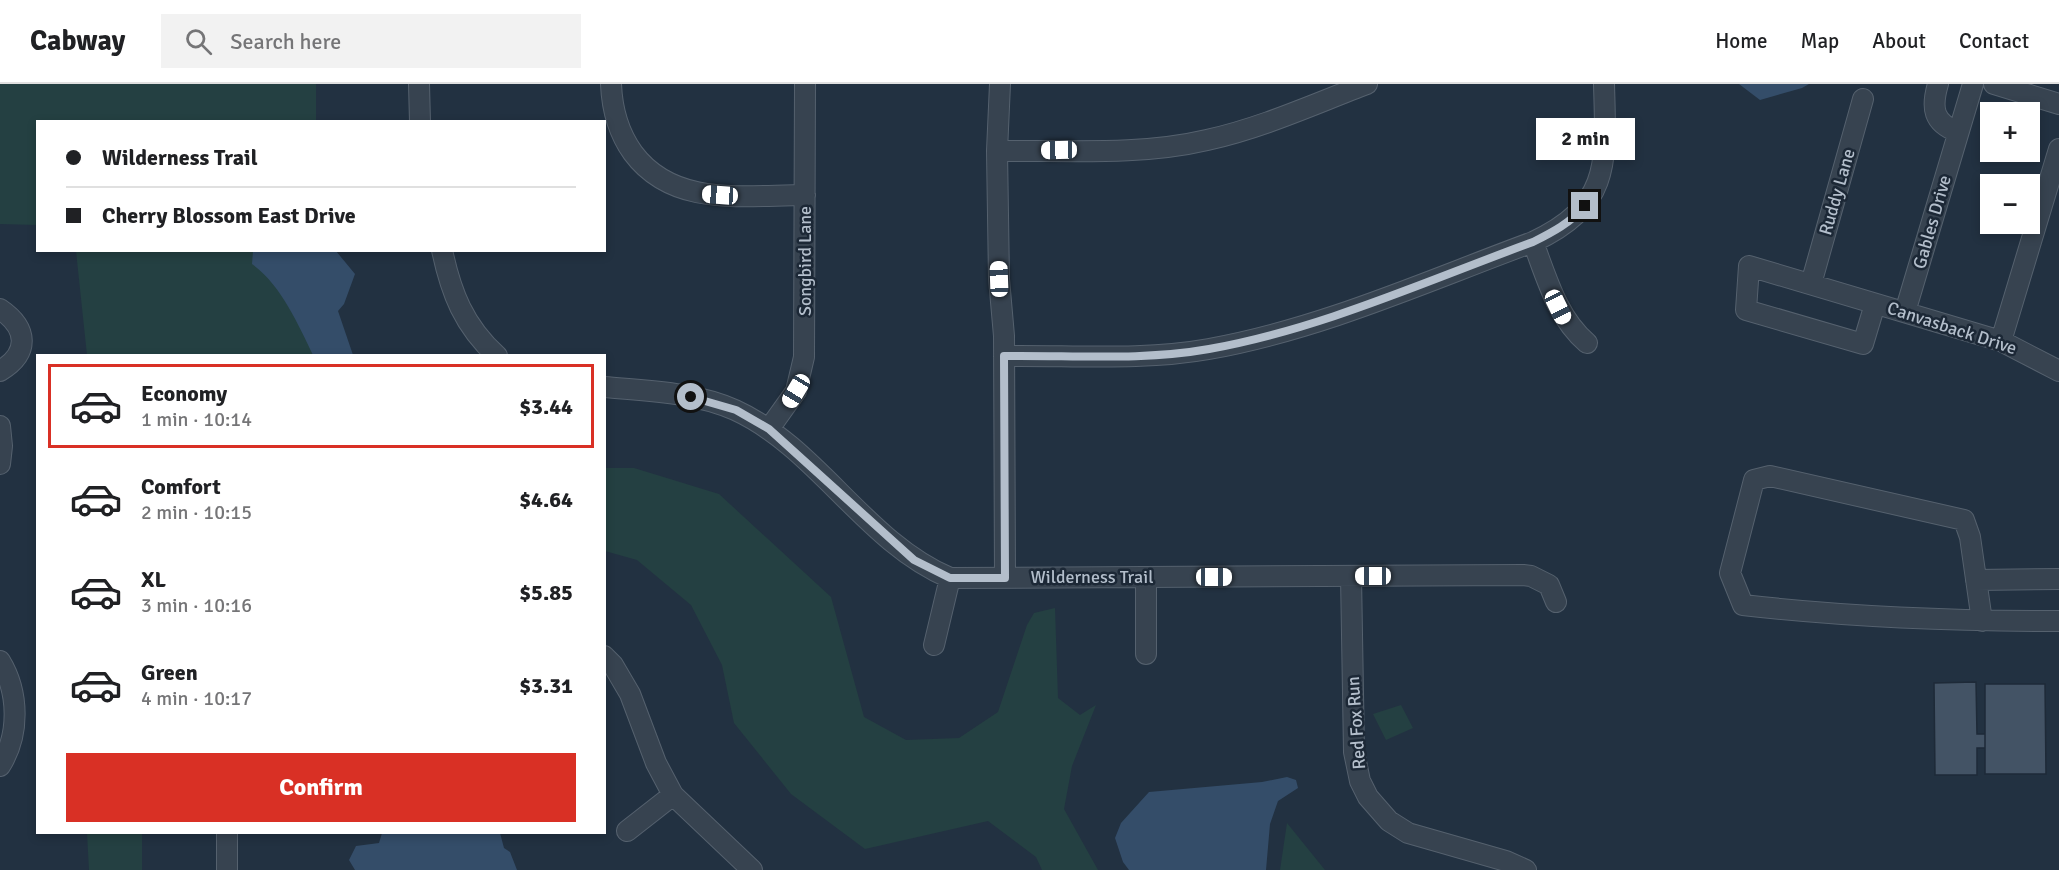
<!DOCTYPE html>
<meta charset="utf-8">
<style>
body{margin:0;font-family:Signika,sans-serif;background:#f2f2f2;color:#202124;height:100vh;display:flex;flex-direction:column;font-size:22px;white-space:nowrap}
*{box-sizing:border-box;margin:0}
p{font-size:20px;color:#757577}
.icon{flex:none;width:33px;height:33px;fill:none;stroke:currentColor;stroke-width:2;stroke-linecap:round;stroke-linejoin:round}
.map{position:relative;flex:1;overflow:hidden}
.drawer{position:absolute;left:36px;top:270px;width:570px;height:480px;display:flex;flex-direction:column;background:#fff;border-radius:0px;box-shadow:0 3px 9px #0003}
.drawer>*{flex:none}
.top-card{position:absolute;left:36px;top:36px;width:570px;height:132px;border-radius:0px;box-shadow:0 3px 9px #0003;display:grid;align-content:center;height:132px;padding:0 30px;background:#fff}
.fabs{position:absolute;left:1980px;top:18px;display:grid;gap:12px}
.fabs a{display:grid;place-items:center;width:60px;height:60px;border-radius:0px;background:#fff;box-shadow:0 3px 9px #0003;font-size:30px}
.end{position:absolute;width:27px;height:27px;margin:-14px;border:8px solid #b3becb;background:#111;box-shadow:0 0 0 3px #111}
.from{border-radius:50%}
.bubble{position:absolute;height:42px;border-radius:0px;background:#fff;box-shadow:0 3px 9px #0003;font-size:20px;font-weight:800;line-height:42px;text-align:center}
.car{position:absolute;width:18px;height:36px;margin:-18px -9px;border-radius:8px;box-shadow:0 0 4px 2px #0007;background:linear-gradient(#fff 24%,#345 0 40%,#fff 0 76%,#345 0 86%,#fff 0)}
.top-card b{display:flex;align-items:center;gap:21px;height:57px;font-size:22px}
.top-card b+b{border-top:2px solid #e0e0e0}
.top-card i{width:15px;height:15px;background:#202124}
ul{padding:10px 0 0;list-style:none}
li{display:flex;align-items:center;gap:18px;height:84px;margin:0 12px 9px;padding:0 18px;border:3px solid transparent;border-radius:0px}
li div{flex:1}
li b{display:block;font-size:22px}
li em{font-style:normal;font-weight:800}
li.on{border-color:#d93025}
li>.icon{width:54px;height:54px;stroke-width:1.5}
.button{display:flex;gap:12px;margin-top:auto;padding:12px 30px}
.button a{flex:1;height:69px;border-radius:0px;background:#d93025;color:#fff;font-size:24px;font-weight:800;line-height:69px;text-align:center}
header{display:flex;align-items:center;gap:36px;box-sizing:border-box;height:84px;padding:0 30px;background:#fff;border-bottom:2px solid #e0e0e0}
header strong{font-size:28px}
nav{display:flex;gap:33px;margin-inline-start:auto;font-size:21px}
.search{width:420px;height:54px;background:#f2f2f2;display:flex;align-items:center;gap:15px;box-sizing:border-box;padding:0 21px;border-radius:0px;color:#757577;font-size:22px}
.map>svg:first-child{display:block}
.green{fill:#244042}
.water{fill:#344d69}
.building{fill:#435365;stroke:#1e2a38;stroke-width:1.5}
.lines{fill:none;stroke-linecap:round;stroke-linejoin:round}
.minor-casing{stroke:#55616e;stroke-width:22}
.minor{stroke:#374350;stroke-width:20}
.route{stroke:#b3becb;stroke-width:8}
.labels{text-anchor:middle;stroke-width:5;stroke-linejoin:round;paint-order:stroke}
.street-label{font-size:18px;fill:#b3becb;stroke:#1c2836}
</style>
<header>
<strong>Cabway</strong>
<div class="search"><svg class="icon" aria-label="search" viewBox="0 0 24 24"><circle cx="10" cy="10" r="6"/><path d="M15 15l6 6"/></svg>Search here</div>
<nav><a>Home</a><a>Map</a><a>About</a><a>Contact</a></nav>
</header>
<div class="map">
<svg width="2059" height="786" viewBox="0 0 2059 786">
<rect width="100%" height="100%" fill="#223141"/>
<!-- green -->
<path class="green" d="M0,0H316V37L38,38L37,141L0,140Z
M76,167H299L330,271H87Z
M604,384H634L719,410L831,513L864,633L906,656L959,654L998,628L1027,541L1034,529L1055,524L1058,614L1080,631L1096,621L1072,682L1064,725L1098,786H1042L1036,773L988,737L865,765L791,710L734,639L722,581L691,521L637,476L605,467Z
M1401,621L1413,644L1386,656L1373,630Z
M1287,739L1325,786H1280Z
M87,749H142V786H89Z"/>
<!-- water -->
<path class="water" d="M1739,0H1809L1802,4L1760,16Z
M336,167L355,190L344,220L338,227L353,271H313C298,240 281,201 252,180L253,167Z
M1287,693L1296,696L1298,704L1278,717L1270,740L1266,786H1129L1123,778L1115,754L1121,739L1149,708L1262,698Z
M382,749H500L504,764L510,768L517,786H355L349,776L356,762L379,759Z"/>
<!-- building -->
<path class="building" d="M1976,598L1977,650H1985V664H1977V691H1935L1934,599Z
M1985,600H2045L2046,690H1985Z"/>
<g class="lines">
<!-- minor casing -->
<g class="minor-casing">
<path id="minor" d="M419,0L420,38
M611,0C612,26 618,48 633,69C674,124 745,111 805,111
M1000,0L997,67L999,195L1004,252L1005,494
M1938,0C1931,24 1933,39 1958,48
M1994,0L2059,20
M997,67C1066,66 1139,72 1207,56C1262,44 1314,20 1367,0
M1533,158C1547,195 1557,233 1587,259
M442,166C451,209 464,242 497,272
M1811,200L1863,15
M1875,220L1863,260L1746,226L1749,182L2001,257L2059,287
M0,225C28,244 30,269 0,287
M1905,228L1973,0
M2001,257L2059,65
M1004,272C1072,271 1142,277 1209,265C1321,245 1427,197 1533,158C1612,121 1606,77 1604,0
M604,303C647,307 695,308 735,326C818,364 865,458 950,494L1523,491L1531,492L1549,501L1556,518
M0,342L2,362L0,380
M769,345L796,307L804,273L805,0
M1351,492L1354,668L1360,697L1368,713L1389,737L1408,749L1506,777L1526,786
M1146,493V570
M1976,496L2059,495
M1982,537L1970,453L1964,436L1770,392L1754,396L1730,489L1743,521C1848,533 1954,537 2059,537
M934,561L950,494
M604,572L613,581L630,610L656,679L673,711L752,786
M0,577C19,608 20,651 0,682
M627,747L673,711
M227,786V748"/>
</g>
<!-- minor -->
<use href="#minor" class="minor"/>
</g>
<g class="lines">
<!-- route -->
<path class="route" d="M691,313L736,326L769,345L914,476L950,494H1005L1004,272C1072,271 1142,277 1209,265C1321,245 1426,197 1533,158C1553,148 1570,139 1585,122"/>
</g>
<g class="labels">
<!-- street labels -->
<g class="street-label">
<text transform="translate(1837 108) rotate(-74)" y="6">Ruddy Lane</text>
<text transform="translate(1932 138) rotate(-74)" y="6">Gables Drive</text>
<text transform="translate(805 177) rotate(-90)" y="6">Songbird Lane</text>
<text transform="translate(1952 244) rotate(18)" y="6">Canvasback Drive</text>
<text x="1092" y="499">Wilderness Trail</text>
<text transform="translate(1356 639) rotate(-94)" y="6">Red Fox Run</text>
</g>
</g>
</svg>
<div class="fabs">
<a>+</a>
<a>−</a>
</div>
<i class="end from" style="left:691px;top:313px"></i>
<i class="end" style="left:1585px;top:122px"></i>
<div class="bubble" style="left:1536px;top:34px;width:99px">2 min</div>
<i class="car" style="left:1059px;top:66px;rotate:269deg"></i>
<i class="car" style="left:720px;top:111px;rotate:274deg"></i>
<i class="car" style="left:999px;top:195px;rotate:358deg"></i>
<i class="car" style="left:1558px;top:223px;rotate:154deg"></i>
<i class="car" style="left:796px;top:307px;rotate:211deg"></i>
<i class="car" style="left:1373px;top:492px;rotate:270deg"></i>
<i class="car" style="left:1214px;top:493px;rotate:90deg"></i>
<div class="top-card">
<b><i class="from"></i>Wilderness Trail</b>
<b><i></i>Cherry Blossom East Drive</b>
</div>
<section class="drawer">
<ul>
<li class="on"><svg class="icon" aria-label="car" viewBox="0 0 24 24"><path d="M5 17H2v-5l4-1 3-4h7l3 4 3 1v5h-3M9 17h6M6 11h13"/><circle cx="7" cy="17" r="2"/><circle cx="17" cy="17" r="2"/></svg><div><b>Economy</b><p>1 min · 10:14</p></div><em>$3.44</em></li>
<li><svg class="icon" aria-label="car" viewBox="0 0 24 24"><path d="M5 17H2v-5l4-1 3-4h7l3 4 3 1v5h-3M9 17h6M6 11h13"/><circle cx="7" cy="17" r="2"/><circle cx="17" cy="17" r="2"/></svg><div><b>Comfort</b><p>2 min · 10:15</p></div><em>$4.64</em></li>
<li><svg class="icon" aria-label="car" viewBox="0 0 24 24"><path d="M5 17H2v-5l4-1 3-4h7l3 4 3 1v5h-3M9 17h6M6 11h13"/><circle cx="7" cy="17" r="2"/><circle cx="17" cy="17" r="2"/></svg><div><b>XL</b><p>3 min · 10:16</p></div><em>$5.85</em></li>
<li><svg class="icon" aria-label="car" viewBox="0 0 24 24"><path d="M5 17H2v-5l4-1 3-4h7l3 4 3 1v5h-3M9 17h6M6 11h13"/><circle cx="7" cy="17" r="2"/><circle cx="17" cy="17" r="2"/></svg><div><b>Green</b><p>4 min · 10:17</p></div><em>$3.31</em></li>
</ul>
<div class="button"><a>Confirm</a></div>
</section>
</div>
